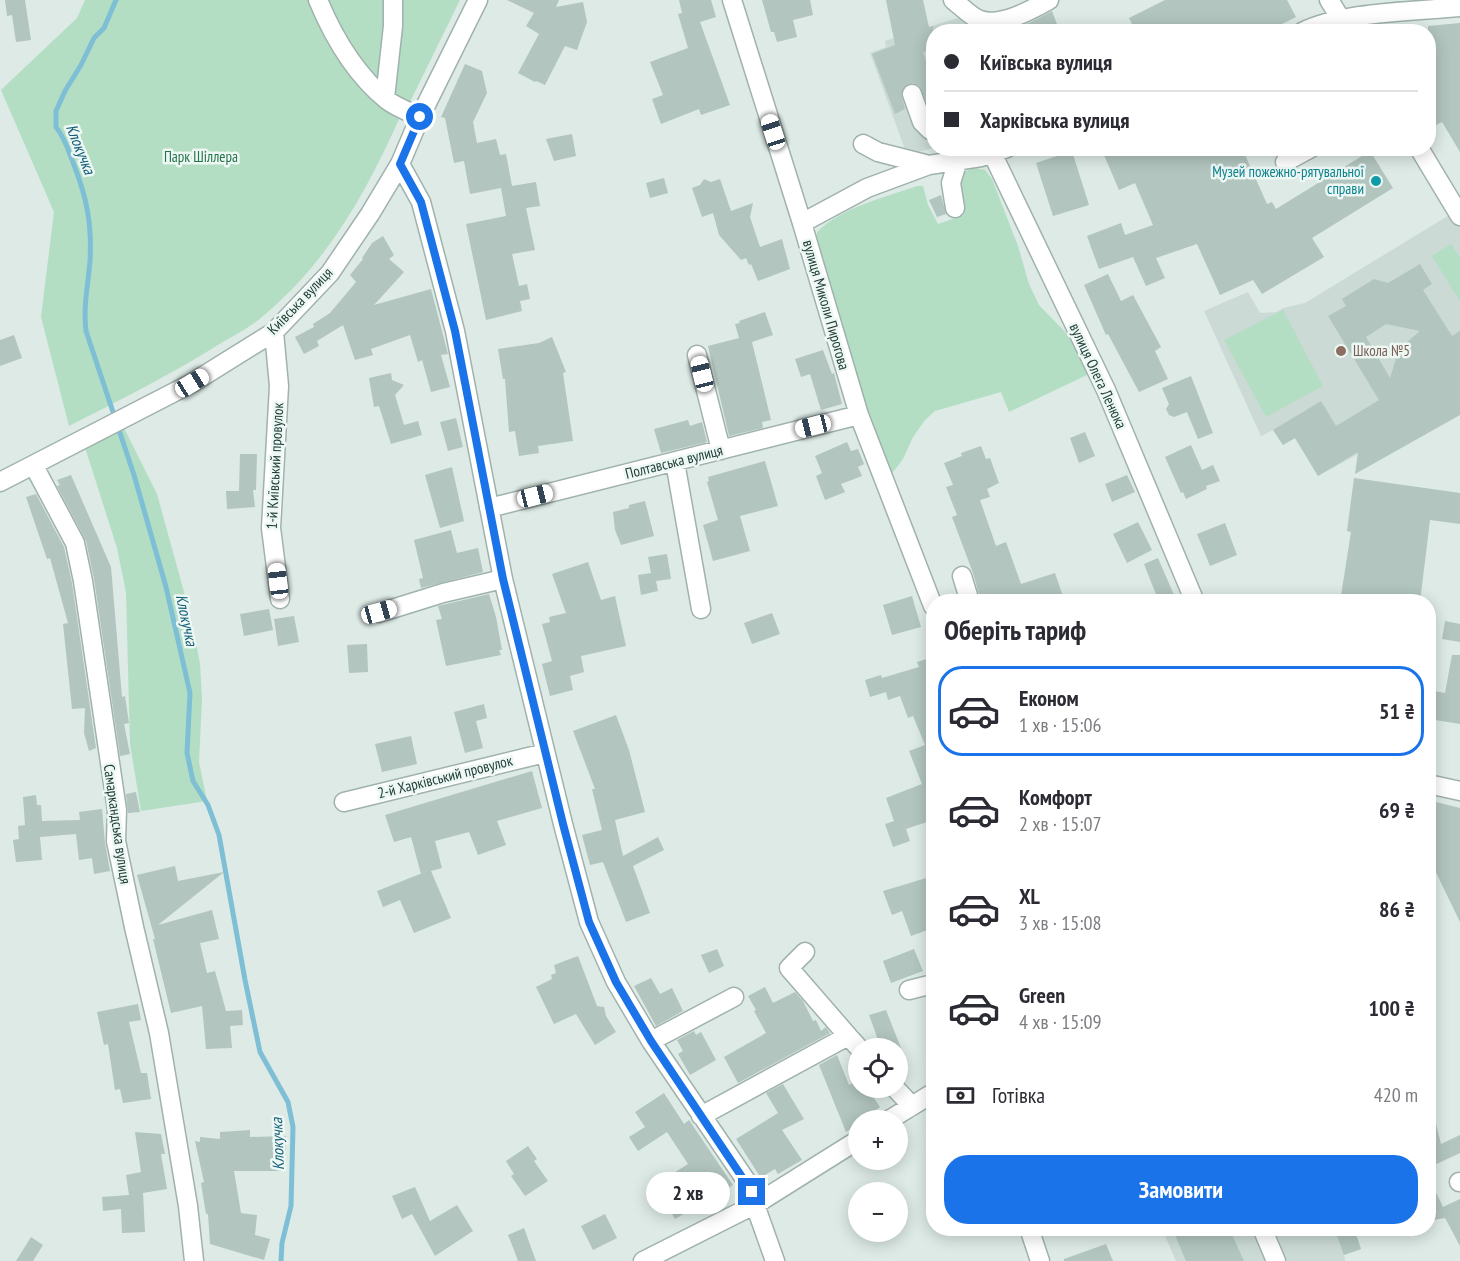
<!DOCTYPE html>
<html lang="uk">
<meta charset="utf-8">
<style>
body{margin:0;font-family:"PT Sans Narrow",sans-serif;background:#f2f2f3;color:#2b2b33;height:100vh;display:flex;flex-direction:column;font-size:22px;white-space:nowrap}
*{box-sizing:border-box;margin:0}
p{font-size:20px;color:#7c7c81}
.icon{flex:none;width:33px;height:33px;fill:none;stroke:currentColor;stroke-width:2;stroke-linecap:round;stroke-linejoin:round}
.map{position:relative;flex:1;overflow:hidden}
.details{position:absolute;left:926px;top:594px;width:510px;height:642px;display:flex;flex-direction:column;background:#fff;border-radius:24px;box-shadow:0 3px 15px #0003}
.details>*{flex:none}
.guide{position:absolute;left:926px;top:24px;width:510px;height:132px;border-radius:24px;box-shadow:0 3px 15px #0003;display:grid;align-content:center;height:132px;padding:0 18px;background:#fff}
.fabs{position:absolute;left:848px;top:1038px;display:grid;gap:12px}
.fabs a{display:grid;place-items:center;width:60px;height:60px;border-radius:50%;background:#fff;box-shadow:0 3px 15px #0003;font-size:30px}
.end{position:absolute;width:27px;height:27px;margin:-14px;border:8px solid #1a73e8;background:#fff;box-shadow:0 0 0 3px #fff}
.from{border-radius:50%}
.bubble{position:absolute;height:42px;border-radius:21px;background:#fff;box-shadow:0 3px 15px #0003;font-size:20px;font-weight:800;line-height:42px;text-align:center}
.car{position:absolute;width:18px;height:36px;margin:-18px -9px;border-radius:8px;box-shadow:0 0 4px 2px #0007;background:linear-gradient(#fff 24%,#345 0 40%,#fff 0 76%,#345 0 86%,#fff 0)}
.guide b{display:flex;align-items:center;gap:21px;height:57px;font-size:22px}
.guide b+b{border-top:2px solid #e1e1e2}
.guide i{width:15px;height:15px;background:#2b2b33}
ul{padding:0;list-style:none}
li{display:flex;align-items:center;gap:18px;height:90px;margin:0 12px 9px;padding:0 6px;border:3px solid transparent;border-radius:24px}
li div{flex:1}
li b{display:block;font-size:22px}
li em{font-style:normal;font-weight:800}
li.selected{border-color:#1a73e8}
li>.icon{width:54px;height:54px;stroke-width:1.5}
h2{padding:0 18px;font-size:27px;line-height:72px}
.pay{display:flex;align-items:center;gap:15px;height:66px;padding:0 18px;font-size:22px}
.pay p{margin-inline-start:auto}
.action{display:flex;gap:12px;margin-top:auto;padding:12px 18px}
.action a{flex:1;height:69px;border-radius:24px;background:#1a73e8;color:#fff;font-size:24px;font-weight:800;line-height:69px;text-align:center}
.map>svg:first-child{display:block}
.built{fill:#cbdad4}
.green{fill:#b3dec3}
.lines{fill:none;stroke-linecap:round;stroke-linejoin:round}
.stream{stroke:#7fbfd5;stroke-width:5}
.building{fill:#b2c5bf;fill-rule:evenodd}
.minor-casing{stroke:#a0b2ad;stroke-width:21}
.minor{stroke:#fff;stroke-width:18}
.route{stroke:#1a73e8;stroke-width:8}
.culture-dot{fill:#0f9aa8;stroke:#edf7f3;stroke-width:2}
.education-dot{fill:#8d6e63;stroke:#edf7f3;stroke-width:2}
.labels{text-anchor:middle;stroke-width:5;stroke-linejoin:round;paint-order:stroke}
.park-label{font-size:15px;fill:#25744b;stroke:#edf7f3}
.culture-label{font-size:15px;fill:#0d838f;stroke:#edf7f3;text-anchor:end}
.street-label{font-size:15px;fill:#1d3a35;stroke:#edf7f3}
.education-label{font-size:15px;fill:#785e54;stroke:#edf7f3;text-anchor:start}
.water-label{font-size:16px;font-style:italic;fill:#145f7a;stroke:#edf7f3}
</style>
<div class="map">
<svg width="1460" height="1261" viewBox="0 0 1460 1261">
<rect width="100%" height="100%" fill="#ddeae5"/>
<!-- built -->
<path class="built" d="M964,16L970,31L933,32V148L907,155L870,53L886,47L885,41Z
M1456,211L1460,217V390L1365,450L1318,476L1295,438L1283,445L1273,430L1261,436L1204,311L1248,292L1260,313L1277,312L1283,308L1305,303Z
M1162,1229H1354L1361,1249L1344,1255L1345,1261H1176Z"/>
<!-- green -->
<path class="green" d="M85,0H310L353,79L378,105L399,119C366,193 327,263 263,316C251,327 235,335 221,343C172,374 120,400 69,426L41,317L54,212L1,90L77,18Z
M323,0H460L409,104C363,81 348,42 323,0Z
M975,168L985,170L992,179L1018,246L1029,284L1039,305L1069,336L1089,374L1009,412L1001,392L935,411L925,420L913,437L903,459L890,476L861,404L815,249L817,232C843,207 883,198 917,186H923L928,205L938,224L964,215L959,188V173Z
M1451,244L1460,258V301L1432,256Z
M1283,310L1323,386L1266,417L1224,340Z
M124,428L157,494L192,621L200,664L202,699L199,762L207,801L141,811L130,744L126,592L117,548L83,441Z"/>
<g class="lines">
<!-- stream -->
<path class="stream" d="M116,0L104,28L94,38L81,65L65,91L56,111V127C65,138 69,152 74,165C87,198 92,225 90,261C88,285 83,307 86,331L134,475L166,587L190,693L187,753L193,781L208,805L219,835L245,980L260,1052L288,1102L293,1127L291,1206L282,1243L281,1261"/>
</g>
<!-- building -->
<path class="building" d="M5,0H25L31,40L16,42L12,15L7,16Z
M507,0H559L556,7L583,2L587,22L577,50L565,46L545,85L536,81L535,82L518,73L539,34L526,26L534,13Z
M679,0H711L716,17L700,22L730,105L701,115L699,109L661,124L652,99L663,95L650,62L688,48L678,14L682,13Z
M762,0H810L813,15L793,20L797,37L777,42L774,32H771Z
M886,0H923L929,27L933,26V49L923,52L933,83V98L926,101L920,86L913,83L908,84L901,93L905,109L895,114L872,54L895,45Z
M1165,0H1287L1296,17L1266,32H1136L1129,18Z
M1052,11L1060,32H1003L1029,23Z
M1460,23V152L1442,122L1428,129V26Z
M465,64L482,71L487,93L473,122L477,143L496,139L500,155L506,154L512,186L536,182L540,206L526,208L535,250L512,254L519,286L527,284L530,299L520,301L522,311L486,320L466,224L506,216L501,188L470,194L464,161L454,163L445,118L441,117Z
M572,134L576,156L554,161L546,139Z
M1101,148H1242L1267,204L1272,202L1276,209L1370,151L1393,188L1312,238L1324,257L1262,294L1253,280L1220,295L1197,244L1156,258L1165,278L1146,286L1133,257L1099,269L1087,236L1121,223L1125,235L1153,225L1135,183L1119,190Z
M1072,151L1089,205L1053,216L1036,163Z
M664,178L668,193L650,198L646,183Z
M704,179L711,182L720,179L731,211L753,203L750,217L760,247L782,239L790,269L758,281L751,264L749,265L746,258L741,260L719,235L713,213L702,217L692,188L700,185Z
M941,195L946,214L937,217L929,200Z
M383,236L394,255L389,259L404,272L374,305L431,289L448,354L441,355L450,387L431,392L422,360L418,362L410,335L371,349L373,355L355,360L343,325L317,341L319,346L304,354L295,337L314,327L313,324L330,313L356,282L350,275L363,259L362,258L372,243Z
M1420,264L1432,284L1423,290L1452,336L1460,331V415L1355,474L1358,452L1318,476L1295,438L1283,445L1273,430L1321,401L1336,426L1379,400L1328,316L1346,306L1342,299L1374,279L1388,283ZM1386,324L1420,331L1399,349L1390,378L1366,337Z
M1108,274L1121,301L1133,295L1161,347L1155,351L1168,379L1139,392L1108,334L1106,335L1084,285Z
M765,312L773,335L752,342L771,420L762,422L763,428L729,436L708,346L739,338L735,324L740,323L739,321Z
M14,335L22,358L0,366V340Z
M552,337L566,372L563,373L573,441L538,446L539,453L519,456L515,431L509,432L505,379H503L498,349L539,343Z
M823,350L832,374L834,373L842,404L821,410L810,374L801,377L795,359Z
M391,373L392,380L404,385L395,395L404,425L418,421L422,435L391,444L379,406L374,407L369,378Z
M1191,376L1213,433L1198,439L1187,412L1174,417L1169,415L1166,409L1169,404L1162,388Z
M456,418L463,447L448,451L440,422Z
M688,420L690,426L702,422L707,442L661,453L654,429Z
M1085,432L1095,456L1079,463L1070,438Z
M847,442L851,451L858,449L864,464L858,467L862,476L841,484L845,492L825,500L816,476L822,473L815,456Z
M1191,445L1202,470L1213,465L1220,481L1206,486L1207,489L1186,499L1183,492L1181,493L1165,457Z
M981,446L986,459L990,458L999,483L987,489L990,497L980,500L996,546L1006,542L1021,584L1055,573L1065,602H981L973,573L952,517L957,515L946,487L953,485L944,463L962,456L961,453Z
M240,454H257L256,490H253L255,507L227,509L226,491H239Z
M765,461L778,506L740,516L750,551L713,561L703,525L718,520L707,482L709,481L708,477Z
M452,467L464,521L440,528L425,475Z
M71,475L111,567L122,697L125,696L129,723L124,724L130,754L120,756L94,579L86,541L57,486L60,485L57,480Z
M1127,475L1135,492L1112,502L1105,484Z
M1354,478L1460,493V524L1430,520L1420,602H1340L1351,532L1347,531Z
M36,494L64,547L72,583L96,748L89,751L84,733L85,708L72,709L63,624L68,623L50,558L47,559L26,497Z
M645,501L654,536L621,545L615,530L613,512L629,508V505Z
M1138,522L1152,550L1127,563L1113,534Z
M1225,523L1237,555L1210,566L1197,534Z
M451,530L457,553L478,548L483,572L421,588L419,579L423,578L414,540Z
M667,554L671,579L656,581L658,591L641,595L638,575L651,573L648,557Z
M1158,558L1177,602H1159L1144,564Z
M588,562L601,600L615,596L626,646L581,656L584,672L570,676L573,690L550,696L542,664L552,661L542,624L550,622L549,617L566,613L552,574Z
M489,594L496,617L502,650H499L501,655L446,666L436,620L442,619L438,606Z
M912,596L921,627L892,635L883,605Z
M269,609L273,630L244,636L240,614Z
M772,613L780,634L752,644L744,623Z
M294,616L299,642L278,646L274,619Z
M1445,621L1460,624V642L1442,639Z
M367,644L368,672L349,673L347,645Z
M1452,655H1460V724L1429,719L1434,691L1445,693Z
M933,657V820L906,829L910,841L893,847L885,824L894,821L886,798L922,784L909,751L925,745L913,716L908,718L900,696L888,700L886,692L870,697L865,680L881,675L882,678L919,667L917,662Z
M484,704L487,718L476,721L483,748L465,753L454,712Z
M616,715L629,750L645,812L615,820L623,856L658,837L664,850L633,866L650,913L626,922L603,862L590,865L582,835L602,830L592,789H595L573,731Z
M411,736L417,764L382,772L375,744Z
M532,771L542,808L497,821L506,845L478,855L469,832L435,841L442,868L431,871L451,918L414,933L400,900L383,907L377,891L425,872L421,874L411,837L394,842L385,815Z
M136,792L140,812L128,813L126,794Z
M36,795L37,805H41L42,821L80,820L79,812L102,809L105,843L110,871L94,874L92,858L79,860L76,834L40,837L42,860L16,862L13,840L19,839L18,826L25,825L23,797Z
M1428,800L1460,808V922L1428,856Z
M175,866L178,881L224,872L158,925L212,910L219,939L200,943L207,973L215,971L226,1011L242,1010L243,1025L230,1026L232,1048L206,1049L202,1006L171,1013L153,939H155L137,875Z
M933,876V928L911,936L902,911L892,915L883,891Z
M717,949L724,966L709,973L701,955Z
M914,949L923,971L891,983L883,961Z
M578,956L597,1006L604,1007L606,1016L616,1032L595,1045L576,1014L554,1024L536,987L552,979L551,975L556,973L554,965Z
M651,978L660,994L672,988L683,1011L656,1026L634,986Z
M765,987L773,1003L795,992L803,1001L813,1021L816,1020L821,1031L826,1027L830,1033L738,1083L724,1057L766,1033L754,1011L756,1010L748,996Z
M138,1004L141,1020L129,1022L141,1073H147L151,1099L123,1103L120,1089L115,1090L108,1044L104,1045L97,1012Z
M886,1010L901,1048H881L869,1015Z
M694,1031L696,1035L701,1032L716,1060L690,1075L678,1054L683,1051L677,1040Z
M837,1055L849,1085L858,1080V1088H867L880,1107L862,1120H858V1124L846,1132L819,1065Z
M783,1084L804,1119L782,1130L802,1160L778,1174L775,1169L765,1175H759L736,1139L778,1113L766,1093Z
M664,1093L684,1124L689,1120L733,1185L675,1219L655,1185L688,1164L667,1132L638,1151L629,1137L645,1127L635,1112Z
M1428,1112H1433L1441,1144L1460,1135V1153L1428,1168Z
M250,1130V1137L286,1136V1171H234L241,1213L257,1215L255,1235L270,1239L264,1260L210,1244L208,1214H206L201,1183L204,1182L195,1141L200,1142V1137L220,1139V1132Z
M135,1132L161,1134L165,1154H161L167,1189L143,1193L145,1232L122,1233L121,1209L103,1211L102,1197L129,1195L126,1175L141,1172Z
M528,1146L537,1159L534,1161L548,1181L525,1196L511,1176L514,1174L506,1161Z
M1428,1176L1443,1207L1460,1199V1246L1445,1218L1428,1221Z
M415,1187L430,1221L457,1205L473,1231L435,1256L412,1214L402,1219L392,1196Z
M605,1214L617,1238L593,1250L581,1226Z
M524,1228L536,1261H518L514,1250L508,1235Z
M1172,1228H1229L1244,1261H1186Z
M1334,1228H1354L1361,1249L1344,1255Z
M31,1237L43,1245L33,1261H16Z
M1106,1244L1113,1261H1064V1259Z"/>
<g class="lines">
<!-- minor casing -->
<g class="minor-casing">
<path id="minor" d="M318,0C333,36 356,75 387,100C396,107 409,112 420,117
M732,0L802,223L859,415L933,606
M953,0C961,6 971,17 980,20C1001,27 1031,10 1049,0
M1329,0L1349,32
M1302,32C1346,11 1411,12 1460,7
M912,94L922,122L930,130L933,129
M385,98L393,26V0
M863,144L878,152L929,165
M1419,148L1460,216
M992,153L1106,390L1195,602
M1285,162L1311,148
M400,164L421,202L455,331L503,579L563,824L589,922L616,982L651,1041L747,1182L775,1261
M955,208L951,183L958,160
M802,223L867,188L929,165L981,157L1007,148
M274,332L279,386L271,528L280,599
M697,355L721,450
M675,462L701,609
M34,466L75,543L83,581L117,810L116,841L134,927L159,1033L188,1206L194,1261
M0,482L192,383L274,332L330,273L370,214L400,164L420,117L478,0
M489,508L859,415
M962,576L970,602
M379,613L443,593L503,579
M1428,784L1460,791
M344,802L545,753
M805,952L789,968L848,1036
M909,990L933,984
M651,1041L734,997
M895,1088L912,1106
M701,1116L848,1036L859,1048
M889,1120L933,1093
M1459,1182H1460
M1029,1228L1040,1261
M1262,1228L1276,1261
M643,1261L756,1204L858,1140"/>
</g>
<!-- minor -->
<use href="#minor" class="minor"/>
</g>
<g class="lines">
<!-- route -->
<path class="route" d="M420,117L400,164L421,202L455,331L503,579L563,824L589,922L616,982L651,1041L752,1192"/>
</g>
<!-- markers -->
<circle class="culture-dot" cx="1376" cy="181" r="6"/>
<circle class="education-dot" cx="1341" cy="351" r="6"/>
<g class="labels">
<!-- park labels -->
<g class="park-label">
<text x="201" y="162">Парк Шіллера</text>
</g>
<!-- culture labels -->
<g class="culture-label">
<text x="1364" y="177">Музей пожежно-рятувальної<tspan x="1364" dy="17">справи</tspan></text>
</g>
<!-- street labels -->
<g class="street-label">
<text transform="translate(300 301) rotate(-46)" y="5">Київська вулиця</text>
<text transform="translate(826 305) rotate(74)" y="5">вулиця Миколи Пирогова</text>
<text transform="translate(1098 376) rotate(65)" y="5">вулиця Олега Ленюка</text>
<text transform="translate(674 462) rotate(-14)" y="5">Полтавська вулиця</text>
<text transform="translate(275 466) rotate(-87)" y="5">1-й Київський провулок</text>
<text transform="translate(445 777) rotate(-14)" y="5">2-й Харківський провулок</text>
<text transform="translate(117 824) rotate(82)" y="5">Самаркандська вулиця</text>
</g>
<!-- education labels -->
<g class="education-label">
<text x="1353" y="356">Школа №5</text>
</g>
<!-- water labels -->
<g class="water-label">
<text transform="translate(81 149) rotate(68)" y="6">Клокучка</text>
<text transform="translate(187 620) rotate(78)" y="6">Клокучка</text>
<text transform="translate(277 1144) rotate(-92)" y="6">Клокучка</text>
</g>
</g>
</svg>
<div class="fabs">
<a><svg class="icon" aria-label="locate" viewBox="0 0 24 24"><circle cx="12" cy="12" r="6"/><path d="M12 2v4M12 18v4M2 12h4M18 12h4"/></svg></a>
<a>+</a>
<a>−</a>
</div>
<i class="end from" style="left:420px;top:117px"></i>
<i class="end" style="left:752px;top:1192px"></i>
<div class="bubble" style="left:646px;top:1172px;width:84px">2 хв</div>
<i class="car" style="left:773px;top:132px;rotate:342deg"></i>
<i class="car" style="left:702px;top:374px;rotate:346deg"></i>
<i class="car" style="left:192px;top:383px;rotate:58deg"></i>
<i class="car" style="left:813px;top:426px;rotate:256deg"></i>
<i class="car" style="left:535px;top:496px;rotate:76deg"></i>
<i class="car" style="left:278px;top:581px;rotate:353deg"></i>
<i class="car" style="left:379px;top:612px;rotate:74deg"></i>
<div class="guide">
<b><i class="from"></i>Київська вулиця</b>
<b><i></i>Харківська вулиця</b>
</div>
<section class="details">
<h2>Оберіть тариф</h2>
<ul>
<li class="selected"><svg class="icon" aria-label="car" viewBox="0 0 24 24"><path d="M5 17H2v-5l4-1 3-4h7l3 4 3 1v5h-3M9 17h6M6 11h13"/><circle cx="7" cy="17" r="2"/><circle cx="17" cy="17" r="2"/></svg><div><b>Економ</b><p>1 хв · 15:06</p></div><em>51 ₴</em></li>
<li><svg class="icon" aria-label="car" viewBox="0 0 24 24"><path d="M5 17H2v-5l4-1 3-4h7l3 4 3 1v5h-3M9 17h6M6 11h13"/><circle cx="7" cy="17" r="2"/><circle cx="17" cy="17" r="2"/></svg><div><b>Комфорт</b><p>2 хв · 15:07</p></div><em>69 ₴</em></li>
<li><svg class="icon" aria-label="car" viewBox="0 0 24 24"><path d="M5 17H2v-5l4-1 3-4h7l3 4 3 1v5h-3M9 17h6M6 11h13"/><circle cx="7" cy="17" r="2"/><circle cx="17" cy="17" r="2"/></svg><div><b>XL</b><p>3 хв · 15:08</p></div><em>86 ₴</em></li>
<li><svg class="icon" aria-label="car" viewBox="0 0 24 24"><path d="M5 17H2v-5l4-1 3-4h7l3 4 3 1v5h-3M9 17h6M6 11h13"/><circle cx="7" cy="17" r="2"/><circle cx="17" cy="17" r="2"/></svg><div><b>Green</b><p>4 хв · 15:09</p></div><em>100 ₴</em></li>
</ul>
<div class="pay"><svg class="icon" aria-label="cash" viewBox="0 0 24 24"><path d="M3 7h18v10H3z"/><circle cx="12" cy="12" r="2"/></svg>Готівка<p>420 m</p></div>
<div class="action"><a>Замовити</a></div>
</section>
</div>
